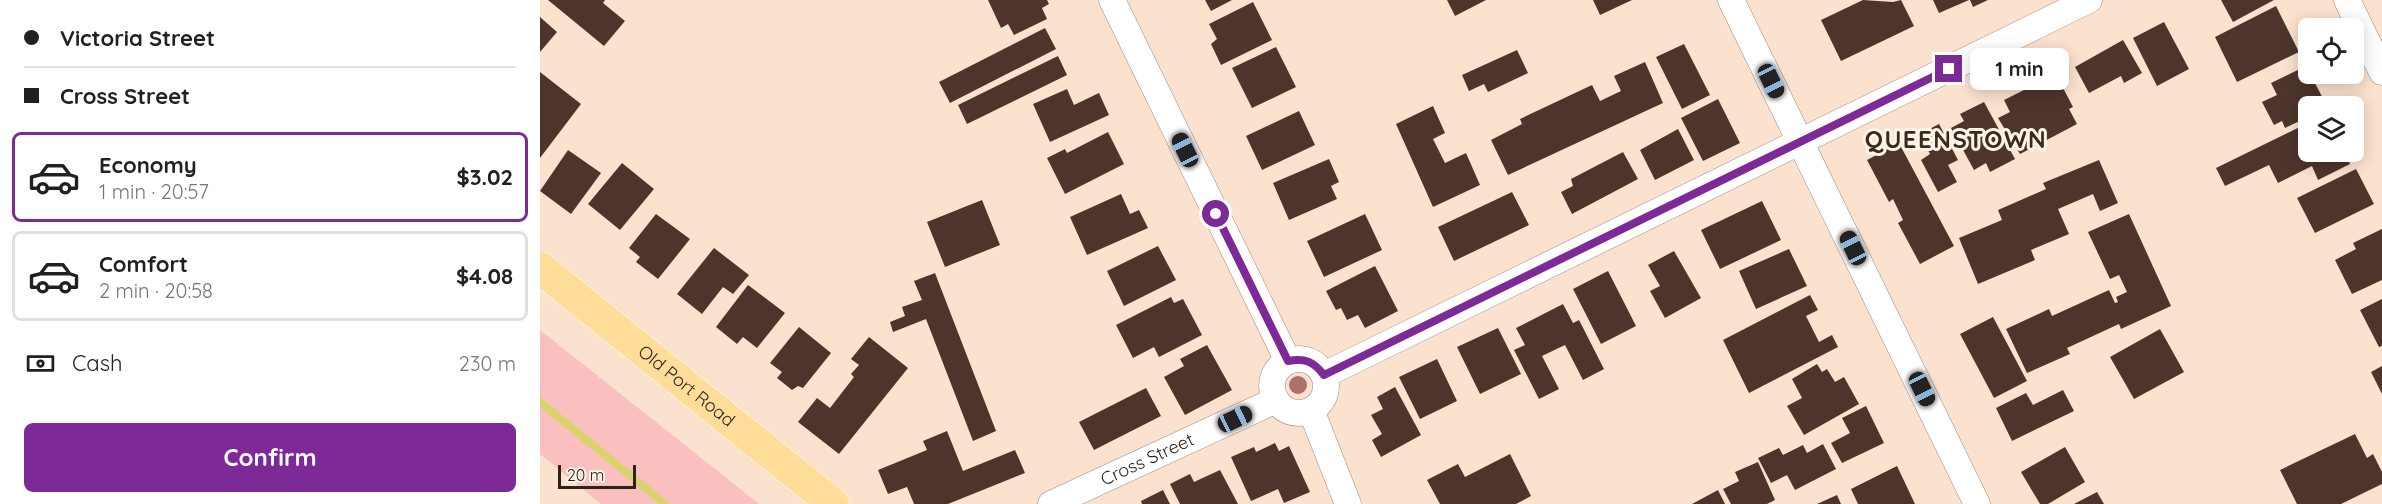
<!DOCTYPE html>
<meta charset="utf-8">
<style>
body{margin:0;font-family:Quicksand,sans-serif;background:#f6f6f6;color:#202124;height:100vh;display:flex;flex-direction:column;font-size:22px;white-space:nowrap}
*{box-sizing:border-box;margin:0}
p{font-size:20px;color:#757577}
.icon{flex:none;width:33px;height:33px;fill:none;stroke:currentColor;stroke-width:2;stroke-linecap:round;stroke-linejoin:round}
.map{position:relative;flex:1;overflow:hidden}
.side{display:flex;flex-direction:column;background:#fff;width:540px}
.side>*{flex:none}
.guide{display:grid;align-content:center;height:132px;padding:0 24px;background:#fff}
.fabs{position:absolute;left:1758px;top:18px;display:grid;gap:12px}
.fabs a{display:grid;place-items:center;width:66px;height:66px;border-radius:9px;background:#fff;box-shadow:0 3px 15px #0003;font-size:30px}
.scale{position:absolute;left:18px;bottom:15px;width:78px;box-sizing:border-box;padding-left:6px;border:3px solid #2b221a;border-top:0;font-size:16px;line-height:21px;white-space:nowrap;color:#2b221a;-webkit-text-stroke:4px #fcf3ea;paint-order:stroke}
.end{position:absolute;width:27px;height:27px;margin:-14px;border:8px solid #7d2998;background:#fff;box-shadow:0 0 0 3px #fff}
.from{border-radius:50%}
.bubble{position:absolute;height:42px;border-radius:9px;background:#fff;box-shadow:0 3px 15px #0003;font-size:20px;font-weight:700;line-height:42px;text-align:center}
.car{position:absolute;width:18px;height:36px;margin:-18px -9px;border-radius:8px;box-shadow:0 0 4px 2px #0007;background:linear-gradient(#222 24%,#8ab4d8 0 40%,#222 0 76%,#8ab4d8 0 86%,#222 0)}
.guide b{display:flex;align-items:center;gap:21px;height:57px;font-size:22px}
.guide b+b{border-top:2px solid #e0e0e0}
.guide i{width:15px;height:15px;background:#202124}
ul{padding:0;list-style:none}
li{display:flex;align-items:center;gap:18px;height:90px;margin:0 12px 9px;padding:0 12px;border:3px solid #e0e0e0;border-radius:9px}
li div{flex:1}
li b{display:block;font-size:22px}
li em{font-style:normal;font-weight:700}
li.current{border-color:#7d2998}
li>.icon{width:54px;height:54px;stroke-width:1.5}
.pay{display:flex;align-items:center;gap:15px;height:66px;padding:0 24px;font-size:22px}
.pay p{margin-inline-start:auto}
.cta{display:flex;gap:12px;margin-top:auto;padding:12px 24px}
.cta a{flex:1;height:69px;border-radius:9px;background:#7d2998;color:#fff;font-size:24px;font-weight:700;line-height:69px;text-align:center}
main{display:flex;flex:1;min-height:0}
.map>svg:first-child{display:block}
.green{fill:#fac0bf}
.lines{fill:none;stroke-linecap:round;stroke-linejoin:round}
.stream{stroke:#dad36d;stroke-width:8}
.building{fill:#4d352c}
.minor-casing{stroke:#a28c79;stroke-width:27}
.major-casing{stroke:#fff;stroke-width:33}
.minor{stroke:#fff;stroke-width:26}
.major{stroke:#fddd98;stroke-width:32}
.tree{fill:#ad706d}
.route{stroke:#7d2998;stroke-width:8}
.labels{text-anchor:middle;stroke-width:6;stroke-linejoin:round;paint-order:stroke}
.street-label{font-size:18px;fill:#2b221a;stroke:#fcf3ea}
.district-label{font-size:24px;font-weight:bold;letter-spacing:1.5px;fill:#3c2919;stroke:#fcf3ea}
</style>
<main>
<section class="side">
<div class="guide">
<b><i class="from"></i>Victoria Street</b>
<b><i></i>Cross Street</b>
</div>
<ul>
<li class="current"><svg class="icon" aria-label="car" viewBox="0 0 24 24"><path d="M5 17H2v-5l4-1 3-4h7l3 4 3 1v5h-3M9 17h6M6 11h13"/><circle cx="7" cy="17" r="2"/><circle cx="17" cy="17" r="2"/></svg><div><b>Economy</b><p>1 min · 20:57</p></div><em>$3.02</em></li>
<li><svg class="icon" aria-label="car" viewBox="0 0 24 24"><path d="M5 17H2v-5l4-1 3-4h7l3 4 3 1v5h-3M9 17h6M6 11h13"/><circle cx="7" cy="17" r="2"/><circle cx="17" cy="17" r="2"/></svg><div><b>Comfort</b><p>2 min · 20:58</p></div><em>$4.08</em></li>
</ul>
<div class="pay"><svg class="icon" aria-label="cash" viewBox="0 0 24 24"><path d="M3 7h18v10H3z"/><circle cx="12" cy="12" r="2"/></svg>Cash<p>230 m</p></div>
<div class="cta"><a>Confirm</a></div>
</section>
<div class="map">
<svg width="1842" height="504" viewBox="0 0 1842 504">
<rect width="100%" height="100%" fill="#fbe2ce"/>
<!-- green -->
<path class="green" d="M0,330L219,504H61L0,454Z"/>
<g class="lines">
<!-- stream -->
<path class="stream" d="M0,402L125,504"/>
</g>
<!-- building -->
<path class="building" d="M8,0H65L63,3L85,21L64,46Z
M448,0H507L509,4L502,8L507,19L474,35L468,24L461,28Z
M665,0H692L671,11Z
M907,0H946L915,16Z
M1053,0H1092L1060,15Z
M1323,0L1353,2L1361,0L1374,26L1301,61L1281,20Z
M1393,0H1429L1399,13Z
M1430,0H1448L1433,7Z
M1681,0H1734L1693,22Z
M713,2L732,40L681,65L671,44L677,39L669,24Z
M1736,6L1759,52L1697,82L1675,37Z
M0,17L17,32L0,52Z
M1624,22L1649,69L1617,86L1593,38Z
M505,28L516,49L410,103L399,82Z
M1583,40L1602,73L1584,83L1581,76L1549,93L1535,67Z
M1144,44L1170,95L1142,109L1116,57Z
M736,47L756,87L712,108L692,68Z
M977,50L988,73L948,92L944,84L929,91L922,75Z
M518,56L527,75L427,124L418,105Z
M1105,62L1123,103L968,175L951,140L982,124L980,119L1052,85L1060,101L1081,91L1074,76Z
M1766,66L1787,106H1768V117L1745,128L1742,121L1734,125L1722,102L1737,95L1731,83Z
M0,72L41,104L0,158Z
M1502,81L1506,89L1520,82L1533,107L1529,109L1537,124L1480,154L1458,118L1470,112L1464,100Z
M527,89L534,105L559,93L569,115L510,142L493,104Z
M1178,99L1200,143L1163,161L1141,118Z
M1444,102L1475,159L1450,172L1446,163L1434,170L1411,128L1424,121L1420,114Z
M893,106L905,133L893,139L905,163L926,153L940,185L893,207L856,124Z
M759,111L775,145L722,170L706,136Z
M1768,123V152H1805L1810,164L1778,180L1772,166L1738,183L1729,165L1685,186L1676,168Z
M1399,124L1418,160L1408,165L1417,182L1398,192L1381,160L1390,154L1380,134Z
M1138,129L1154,160L1115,180L1100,150Z
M568,132L584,164L525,194L507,158L525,149L527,153Z
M1359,143L1414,246L1380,264L1358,223L1363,220L1353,199L1349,202L1327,160Z
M28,150L61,173L31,214L0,191Z
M1083,152L1098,179L1032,214L1021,192L1033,186L1031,179Z
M789,159L799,182L791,186L797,199L749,220L733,183Z
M1559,160L1578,203L1560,211L1553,194L1518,209L1529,234L1491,250L1495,260L1438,284L1419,238L1462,220L1458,210L1506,189L1503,183Z
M82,163L114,189L80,230L48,204Z
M1816,169L1834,204L1775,233L1757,198Z
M972,192L989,225L914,261L898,227Z
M581,194L590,214L599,210L608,228L547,255L530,217Z
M442,200L460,245L405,267L387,222Z
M1222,201L1241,240L1180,269L1161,230Z
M116,214L150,239L118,279L96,262L100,257L89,248Z
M825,214L842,250L784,277L767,241Z
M1589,214L1631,306L1581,329L1579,324L1527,348L1530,354L1487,373L1466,329L1509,309L1512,316L1569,290L1575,303L1578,302L1576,297L1587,292L1579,275L1570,279L1548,232Z
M1842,229V280L1812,294L1795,260L1816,249L1813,243Z
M618,246L636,280L584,306L567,271Z
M174,248L209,275L193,294L183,287L162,314L137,294Z
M1249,249L1267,286L1216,309L1199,271Z
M1134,251L1161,298L1125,318L1110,291L1120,286L1108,265Z
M835,266L858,311L825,328L818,315L807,320L801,308L796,310L786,291Z
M1068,271L1096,326L1061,344L1033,289Z
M395,273L456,431L433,441L386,319L353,332L350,322L365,316L362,307L382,300L374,281Z
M208,285L245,313L217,348L203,337L197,344L176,327Z
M1270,295L1278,310L1266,316L1279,342L1292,335L1298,347L1209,393L1183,340Z
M631,297L634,303L643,299L662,335L619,357L614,347L593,358L576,325Z
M1842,299V346L1839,347L1820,310Z
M1023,304L1033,323L1039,320L1064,369L1043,380L1025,345L1002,356L1019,389L999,399L974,350L985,345L976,328Z
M1453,317L1487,381L1454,398L1420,334Z
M259,327L291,353L263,388L258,386L252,390L237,378L242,372L230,363Z
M958,328L981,374L940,394L917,347Z
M1620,329L1644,372L1594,399L1570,357Z
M329,337L368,368L299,454L258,422L277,398L290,408L314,377L311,374L319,365L311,359Z
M667,345L692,390L645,415L624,377L644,366L640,359Z
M897,359L917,401L880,419L859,377Z
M1277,364L1282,372L1287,369L1295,382L1304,377L1319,404L1264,435L1247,406L1262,398L1252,379Z
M1842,366V394L1831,372Z
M855,387L881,435L841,457L832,440L842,434L831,415L843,409L837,397Z
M606,388L621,416L554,450L539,422Z
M1523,390L1534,411L1472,441L1456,408L1486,393L1493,405Z
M1326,406L1344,443L1302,463L1291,443L1310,433L1302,418Z
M407,431L423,471L475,450L485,473L408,504H374L367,487L348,494L338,470L387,450L383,441Z
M1815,434L1827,458L1833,454L1842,472V484L1801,504H1757L1740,470Z
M735,443L739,451L749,446L770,492L744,503L738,489L711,501L691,457L714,447L716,452Z
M1283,444L1296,469L1255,490L1247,475L1231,483L1218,458L1239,448L1243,455L1263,445L1267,453Z
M1525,447L1545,482L1508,504H1500L1481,472Z
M970,454L991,496L976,504H900L887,480L918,464L925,477Z
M1218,462L1235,500L1227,504H1191L1183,489L1199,481L1195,472Z
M1357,466L1375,504H1318L1311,489Z
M680,470L698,504H640L630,484L650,474L654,482Z
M623,490L630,504H602L601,501Z
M1178,490L1185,504H1152Z
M1557,492L1564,504H1534Z
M1297,495L1301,504H1277Z"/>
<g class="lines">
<!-- minor casing -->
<g class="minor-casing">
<g id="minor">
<path d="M572,0L748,361"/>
<path d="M1191,0L1437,504"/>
<path d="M1807,0L1842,72"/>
<circle cx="759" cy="386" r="27"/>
<path d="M784,375L1549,0"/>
<path d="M771,410L808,504"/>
<path id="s1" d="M511,504L736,400"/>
</g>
</g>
<!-- major casing -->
<g class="major-casing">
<g id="major">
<path id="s2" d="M0,268L293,504"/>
</g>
</g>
<!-- minor -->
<use href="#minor" class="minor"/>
<!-- major -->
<use href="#major" class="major"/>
</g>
<!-- trees -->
<circle class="tree" cx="758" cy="385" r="9"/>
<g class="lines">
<!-- route -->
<path class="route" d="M676,214L748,361C765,358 773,361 784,375L1409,69"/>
</g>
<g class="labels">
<!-- street labels -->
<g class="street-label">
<text dy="6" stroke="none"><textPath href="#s2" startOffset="188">Old Port Road</textPath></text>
<text dy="6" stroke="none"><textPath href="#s1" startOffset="106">Cross Street</textPath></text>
</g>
<!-- district labels -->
<g class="district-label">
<text x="1416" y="148">QUEENSTOWN</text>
</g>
</g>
</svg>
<div class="fabs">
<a><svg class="icon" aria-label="locate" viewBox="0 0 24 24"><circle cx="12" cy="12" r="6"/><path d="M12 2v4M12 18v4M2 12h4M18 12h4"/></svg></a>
<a><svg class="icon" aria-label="layers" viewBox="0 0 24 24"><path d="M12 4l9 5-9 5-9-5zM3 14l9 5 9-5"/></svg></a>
</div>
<div class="scale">20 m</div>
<i class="end from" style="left:676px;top:214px"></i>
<i class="end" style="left:1409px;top:69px"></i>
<div class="bubble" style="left:1430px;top:48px;width:99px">1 min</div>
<i class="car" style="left:1231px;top:81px;rotate:154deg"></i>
<i class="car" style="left:645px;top:150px;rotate:334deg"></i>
<i class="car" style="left:1313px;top:248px;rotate:334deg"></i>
<i class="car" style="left:1382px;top:389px;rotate:154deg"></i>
<i class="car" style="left:695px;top:419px;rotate:65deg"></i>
</div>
</main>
